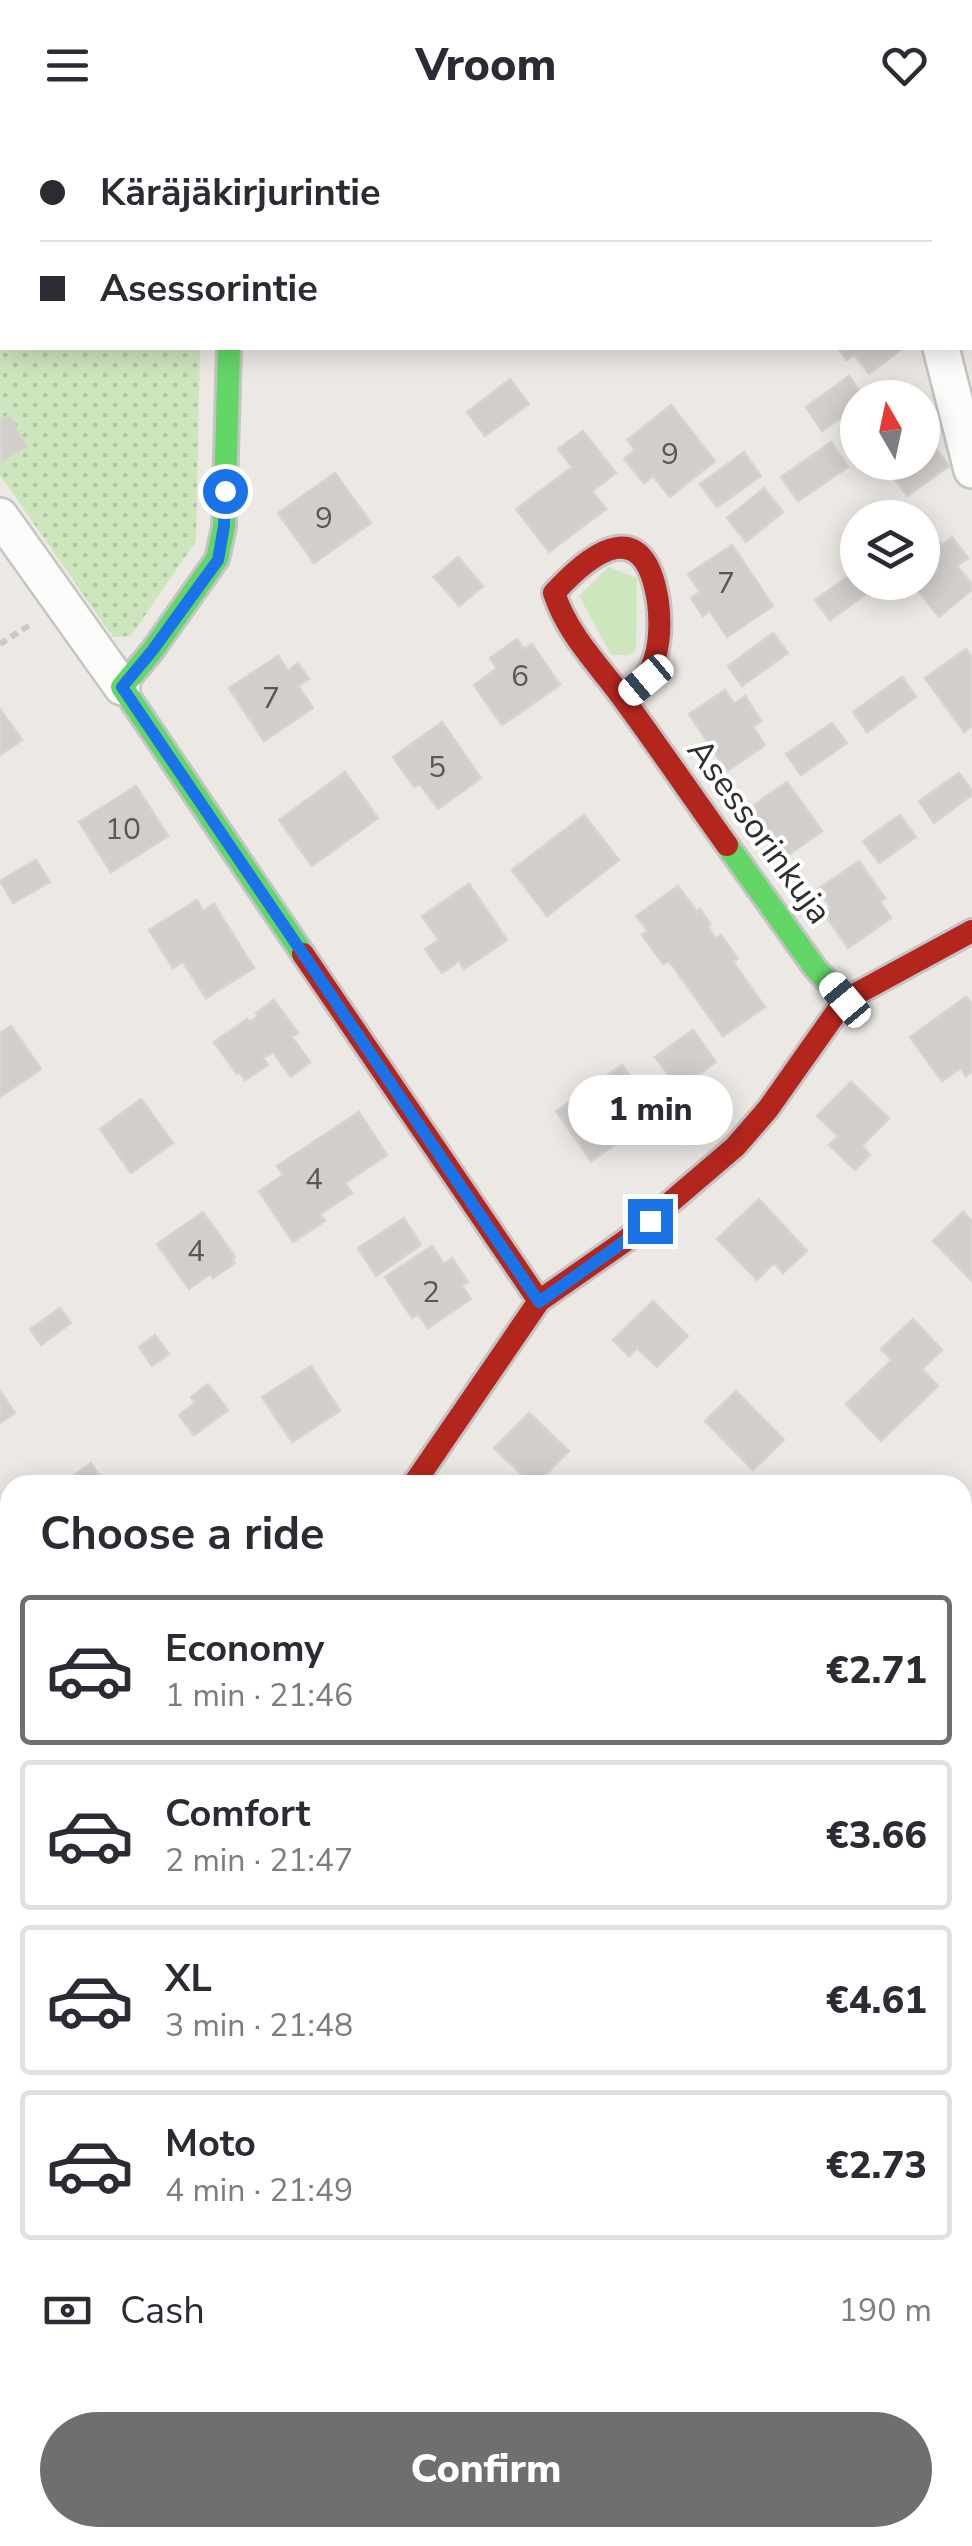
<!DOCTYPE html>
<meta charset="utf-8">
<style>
body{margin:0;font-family:"Nunito Sans",sans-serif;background:#f7f7f7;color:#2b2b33;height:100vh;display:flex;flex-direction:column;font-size:38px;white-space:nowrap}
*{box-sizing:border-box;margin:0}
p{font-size:32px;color:#7c7c81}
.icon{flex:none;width:55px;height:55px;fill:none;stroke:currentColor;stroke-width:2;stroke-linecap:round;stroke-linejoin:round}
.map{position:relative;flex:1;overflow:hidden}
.sheet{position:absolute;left:0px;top:1345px;width:972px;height:1072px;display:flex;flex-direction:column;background:#fff;border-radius:30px 30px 0 0;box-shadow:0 5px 25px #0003}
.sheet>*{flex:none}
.guide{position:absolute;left:0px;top:0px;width:972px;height:220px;box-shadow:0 5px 25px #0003;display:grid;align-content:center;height:220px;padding:0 40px;background:#fff}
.needle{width:65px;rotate:351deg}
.tools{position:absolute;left:840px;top:250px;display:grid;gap:20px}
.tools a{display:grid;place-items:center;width:100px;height:100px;border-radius:50%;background:#fff;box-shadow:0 5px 25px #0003;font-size:50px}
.end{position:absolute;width:45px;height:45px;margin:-22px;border:12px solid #1a73e8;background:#fff;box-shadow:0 0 0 5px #fff}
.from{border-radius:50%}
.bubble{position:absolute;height:70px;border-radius:35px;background:#fff;box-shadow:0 5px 25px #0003;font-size:32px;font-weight:800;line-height:70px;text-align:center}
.car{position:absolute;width:30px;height:60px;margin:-30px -15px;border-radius:12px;box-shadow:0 0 8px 2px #0007;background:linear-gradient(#fff 24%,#345 0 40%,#fff 0 76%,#345 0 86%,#fff 0)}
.guide b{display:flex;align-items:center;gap:35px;height:95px;font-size:38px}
.guide b+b{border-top:2px solid #e1e1e2}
.guide i{width:25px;height:25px;background:#2b2b33}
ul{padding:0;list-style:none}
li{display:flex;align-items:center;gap:30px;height:150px;margin:0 20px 15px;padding:0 20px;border:5px solid #e1e1e2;border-radius:10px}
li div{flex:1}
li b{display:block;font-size:38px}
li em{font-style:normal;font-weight:800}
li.current{border-color:#706f6e}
li>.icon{width:90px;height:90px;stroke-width:1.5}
h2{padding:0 40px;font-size:45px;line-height:120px}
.pay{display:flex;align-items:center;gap:25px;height:110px;padding:0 40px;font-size:38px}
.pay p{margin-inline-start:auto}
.action{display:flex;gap:20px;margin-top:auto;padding:20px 40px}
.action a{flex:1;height:115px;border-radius:60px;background:#706f6e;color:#fff;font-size:40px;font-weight:800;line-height:115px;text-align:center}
header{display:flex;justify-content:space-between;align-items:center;height:130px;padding:0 40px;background:#fff;font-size:45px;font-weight:800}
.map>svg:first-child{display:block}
.grass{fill:#cee6be}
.park{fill:url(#park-dots)}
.building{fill:#d1cecb;stroke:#d7d4d0;stroke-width:2.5}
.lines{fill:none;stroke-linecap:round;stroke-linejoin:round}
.street-casing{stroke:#c5c4c5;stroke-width:40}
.fast-casing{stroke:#c5c4c5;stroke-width:28}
.jam-casing{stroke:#c5c4c5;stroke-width:28}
.path{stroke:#c9c9c8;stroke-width:6;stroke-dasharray:8 5;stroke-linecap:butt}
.street{stroke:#fcfcfb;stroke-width:35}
.fast{stroke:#63d668;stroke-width:22}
.jam{stroke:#b3261e;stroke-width:22}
.route{stroke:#1a73e8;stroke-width:12}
.labels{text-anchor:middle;stroke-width:8;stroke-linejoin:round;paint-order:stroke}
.number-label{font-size:30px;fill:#585857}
.street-label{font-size:35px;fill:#2e2e2e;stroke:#fff}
</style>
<header><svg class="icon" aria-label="menu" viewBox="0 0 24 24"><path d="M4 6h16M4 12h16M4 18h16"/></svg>Vroom<svg class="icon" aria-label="heart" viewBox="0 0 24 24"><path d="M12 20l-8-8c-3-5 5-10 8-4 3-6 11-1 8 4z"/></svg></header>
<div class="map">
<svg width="972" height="2416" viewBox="0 0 972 2416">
<defs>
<pattern id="park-dots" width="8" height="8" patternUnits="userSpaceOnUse" patternTransform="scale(2.5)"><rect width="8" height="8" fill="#cee6be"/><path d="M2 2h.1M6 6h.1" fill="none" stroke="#b1c6a4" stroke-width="1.8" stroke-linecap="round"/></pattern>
</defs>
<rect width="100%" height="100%" fill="#ece8e4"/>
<!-- grass -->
<path class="grass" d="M609,437L637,448L636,521L628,525H611L579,466Z"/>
<!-- park -->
<path class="park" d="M0,188H2V218H200L196,411L131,506L113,507L0,345Z"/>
<!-- building -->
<path class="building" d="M311,0H403L399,2H307Z
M582,0H649L646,2H584Z
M920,0H964L966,2H917Z
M970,7L972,9V82L970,79Z
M838,218H903L869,244L854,225L847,230Z
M849,246L864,268H858V276L822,301L806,277Z
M510,249L529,274L485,306L467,282Z
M671,275L715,331L670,367L653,346L644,353L624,329L635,320L627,310Z
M9,285L27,317L2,331L0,290Z
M922,300L949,336L907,366L883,332H922Z
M583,301L616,343L592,361L606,379L549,422L516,379L572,337L558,319Z
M831,312L848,337L798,371L781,347Z
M744,322L761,346L717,377L700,354Z
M335,343L371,393L314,433L278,383Z
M764,358L783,382L746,412L727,388Z
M936,407L942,415L952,407L968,428L957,436L972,454V460L939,487L911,452H922V418Z
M732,415L773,476L727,507L710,481L703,486L691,468L700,462L688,444Z
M458,427L483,456L459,476L434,447Z
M858,439V452H878L879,455L830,490L815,470Z
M773,503L788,523L742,556L728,536Z
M517,509L524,519L532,514L560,555L502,595L474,555L497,538L490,528Z
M966,519L972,527V596L964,602L925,548Z
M278,526L288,541L298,533L309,549L298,556L313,578L264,611L229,558Z
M902,547L916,567L867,602L853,582Z
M725,560L734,574L745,566L761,591L753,597L765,615L727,641L689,584Z
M0,579L22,610L0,625Z
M442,592L481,648L438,679L420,654L414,657L393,627Z
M832,593L847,613L801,645L786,624Z
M345,642L378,688L312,736L279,690Z
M959,643L972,661V665L934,693L919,671Z
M787,652L822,701L783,729L748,679Z
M136,656L168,706L111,742L79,692Z
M584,685L619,730L547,786L512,740Z
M900,685L916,707L879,733L863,711Z
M36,730L50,752L13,773L0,751Z
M859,731L885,768L880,772L891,788L848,818L823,782L830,777L818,759Z
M469,754L507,810L464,839L459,831L442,843L425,819L439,810L422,786Z
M678,756L697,782L700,779L711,795L708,797L716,809L721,805L738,829L733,832L765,877L723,906L669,831L663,834L642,805L648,801L636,786Z
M197,770L203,781L214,774L254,838L206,868L183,832L173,838L149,800Z
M966,867L972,874V941L966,946L961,938L942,951L910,907Z
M274,870L298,903L292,907L310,932L291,947L273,922L263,928L268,935L245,950L240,943L237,944L214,912L247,889L250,892L258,886L256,883Z
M11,896L41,939L0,967V903Z
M693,900L716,932L679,959L655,927Z
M622,935L657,985L591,1031L556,981Z
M851,952L889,988L862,1016L870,1025L855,1040L829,1015L838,1006L817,986Z
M141,969L173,1013L131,1043L100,999Z
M359,982L387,1025L345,1053L352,1063L320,1084L325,1091L293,1112L259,1061L283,1045L277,1036Z
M759,1069L807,1121L783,1143L774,1133L757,1150L717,1109Z
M203,1082L235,1127L232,1129L235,1133L213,1148L210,1144L189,1159L157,1114Z
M963,1082L972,1091V1151L933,1111Z
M404,1088L421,1115L376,1146L358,1118Z
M432,1116L444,1134L452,1128L468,1152L462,1156L471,1169L428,1198L418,1184L412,1188L385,1147Z
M653,1171L688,1206L657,1237L637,1218L629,1226L613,1210Z
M60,1178L71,1193L41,1215L30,1199Z
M913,1189L942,1220L922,1239L938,1256L881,1311L846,1274L892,1230L881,1219Z
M155,1205L169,1224L152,1236L139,1217Z
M311,1236L340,1281L292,1312L262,1267Z
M208,1254L228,1280L194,1305L179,1285L195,1273L191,1267Z
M0,1261L15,1283L0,1293Z
M736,1261L784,1310L753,1340L705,1291Z
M529,1283L569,1321L535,1355H533L494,1318Z
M91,1333L106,1355H60Z
M962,1459L972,1467V1508L962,1519Z
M10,1536V1597L0,1582V1542Z
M962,1662L972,1670V1722L962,1715Z
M972,1728V1750L962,1743Z
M2,1923L7,1928L10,1925V2012L0,2022V1925Z
M10,2020V2068L0,2059V2031Z
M972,2079V2144L970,2146L962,2139V2090Z
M970,2264L972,2265V2304L966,2311L962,2308V2273Z
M0,2271L10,2279V2287L0,2299Z
M0,2385L10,2394V2408H26L37,2416H0Z
M197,2408H230L239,2416H188Z
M308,2408H314L324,2416H300Z
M689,2408H769L762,2416H682Z
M824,2408H893L903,2416H831Z"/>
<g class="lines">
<!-- street casing -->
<g class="street-casing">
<path id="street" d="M235,0V2
M774,0L776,2
M884,0V2
M941,218L972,340
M0,386L122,557
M0,1695L10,1709
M0,1857L10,1846
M962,1964L972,1952
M609,2408L619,2416
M117,2416L121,2408"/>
</g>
<!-- fast casing -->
<g class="fast-casing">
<path id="fast" d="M229,218L224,397L217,429L152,521L122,557L303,824
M727,715L815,838L845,870"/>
</g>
<!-- jam casing -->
<g class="jam-casing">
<path id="jam" d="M623,568C631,562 641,556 646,547C660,527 661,496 658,472C645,385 595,418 554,463C568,505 597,533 622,567C658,616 692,666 727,715
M303,824L539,1171
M413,1355L539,1171L625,1111L735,1017L768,979L845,870L972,801"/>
</g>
<!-- path -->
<path class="path" d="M0,514L33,493"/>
<!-- street -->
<use href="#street" class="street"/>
<!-- fast -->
<use href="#fast" class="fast"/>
<!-- jam -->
<use href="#jam" class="jam"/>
</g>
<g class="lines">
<!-- route -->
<path class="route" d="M225,361L224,396L218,430L152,521L122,557L539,1172L625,1111L650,1091"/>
</g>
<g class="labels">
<!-- number labels -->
<g class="number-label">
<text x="670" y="334">9</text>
<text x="324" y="398">9</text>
<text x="726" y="463">7</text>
<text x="520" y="556">6</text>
<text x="271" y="578">7</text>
<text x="437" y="647">5</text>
<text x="123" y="709">10</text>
<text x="314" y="1059">4</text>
<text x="196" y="1131">4</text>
<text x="431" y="1172">2</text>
</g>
<!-- street labels -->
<g class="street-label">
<text transform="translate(760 701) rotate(54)" y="12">Asessorinkuja</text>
</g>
</g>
</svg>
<div class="tools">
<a><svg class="needle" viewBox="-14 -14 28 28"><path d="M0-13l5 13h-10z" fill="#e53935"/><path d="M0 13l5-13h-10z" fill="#7c7c81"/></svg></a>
<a><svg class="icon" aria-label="layers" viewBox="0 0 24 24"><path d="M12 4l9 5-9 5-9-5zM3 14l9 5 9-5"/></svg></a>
</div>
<i class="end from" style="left:225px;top:361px"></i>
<i class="end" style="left:650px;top:1091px"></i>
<div class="bubble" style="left:568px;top:945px;width:165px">1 min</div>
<i class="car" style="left:646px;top:550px;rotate:230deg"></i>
<i class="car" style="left:845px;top:870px;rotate:320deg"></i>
<div class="guide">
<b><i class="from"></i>Käräjäkirjurintie</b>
<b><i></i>Asessorintie</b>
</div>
<section class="sheet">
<h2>Choose a ride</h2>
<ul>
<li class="current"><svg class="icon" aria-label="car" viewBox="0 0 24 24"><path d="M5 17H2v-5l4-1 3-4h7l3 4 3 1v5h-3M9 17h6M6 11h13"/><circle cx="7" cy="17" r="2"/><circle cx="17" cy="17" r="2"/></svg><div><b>Economy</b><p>1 min · 21:46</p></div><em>€2.71</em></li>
<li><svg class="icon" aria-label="car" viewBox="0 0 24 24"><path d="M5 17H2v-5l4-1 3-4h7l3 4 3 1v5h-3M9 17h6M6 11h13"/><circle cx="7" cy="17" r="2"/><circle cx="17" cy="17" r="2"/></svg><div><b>Comfort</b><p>2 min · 21:47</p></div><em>€3.66</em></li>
<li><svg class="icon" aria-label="car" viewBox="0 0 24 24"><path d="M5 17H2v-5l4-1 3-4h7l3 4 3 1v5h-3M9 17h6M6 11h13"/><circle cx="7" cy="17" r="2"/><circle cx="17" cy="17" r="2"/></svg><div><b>XL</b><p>3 min · 21:48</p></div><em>€4.61</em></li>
<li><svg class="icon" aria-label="car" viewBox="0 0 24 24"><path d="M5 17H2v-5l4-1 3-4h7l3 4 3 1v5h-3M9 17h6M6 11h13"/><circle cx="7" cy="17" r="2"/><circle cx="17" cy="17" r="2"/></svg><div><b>Moto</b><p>4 min · 21:49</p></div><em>€2.73</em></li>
</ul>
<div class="pay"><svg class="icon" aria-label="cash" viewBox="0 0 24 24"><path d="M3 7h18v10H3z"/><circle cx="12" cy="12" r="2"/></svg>Cash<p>190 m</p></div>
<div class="action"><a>Confirm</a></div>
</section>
</div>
